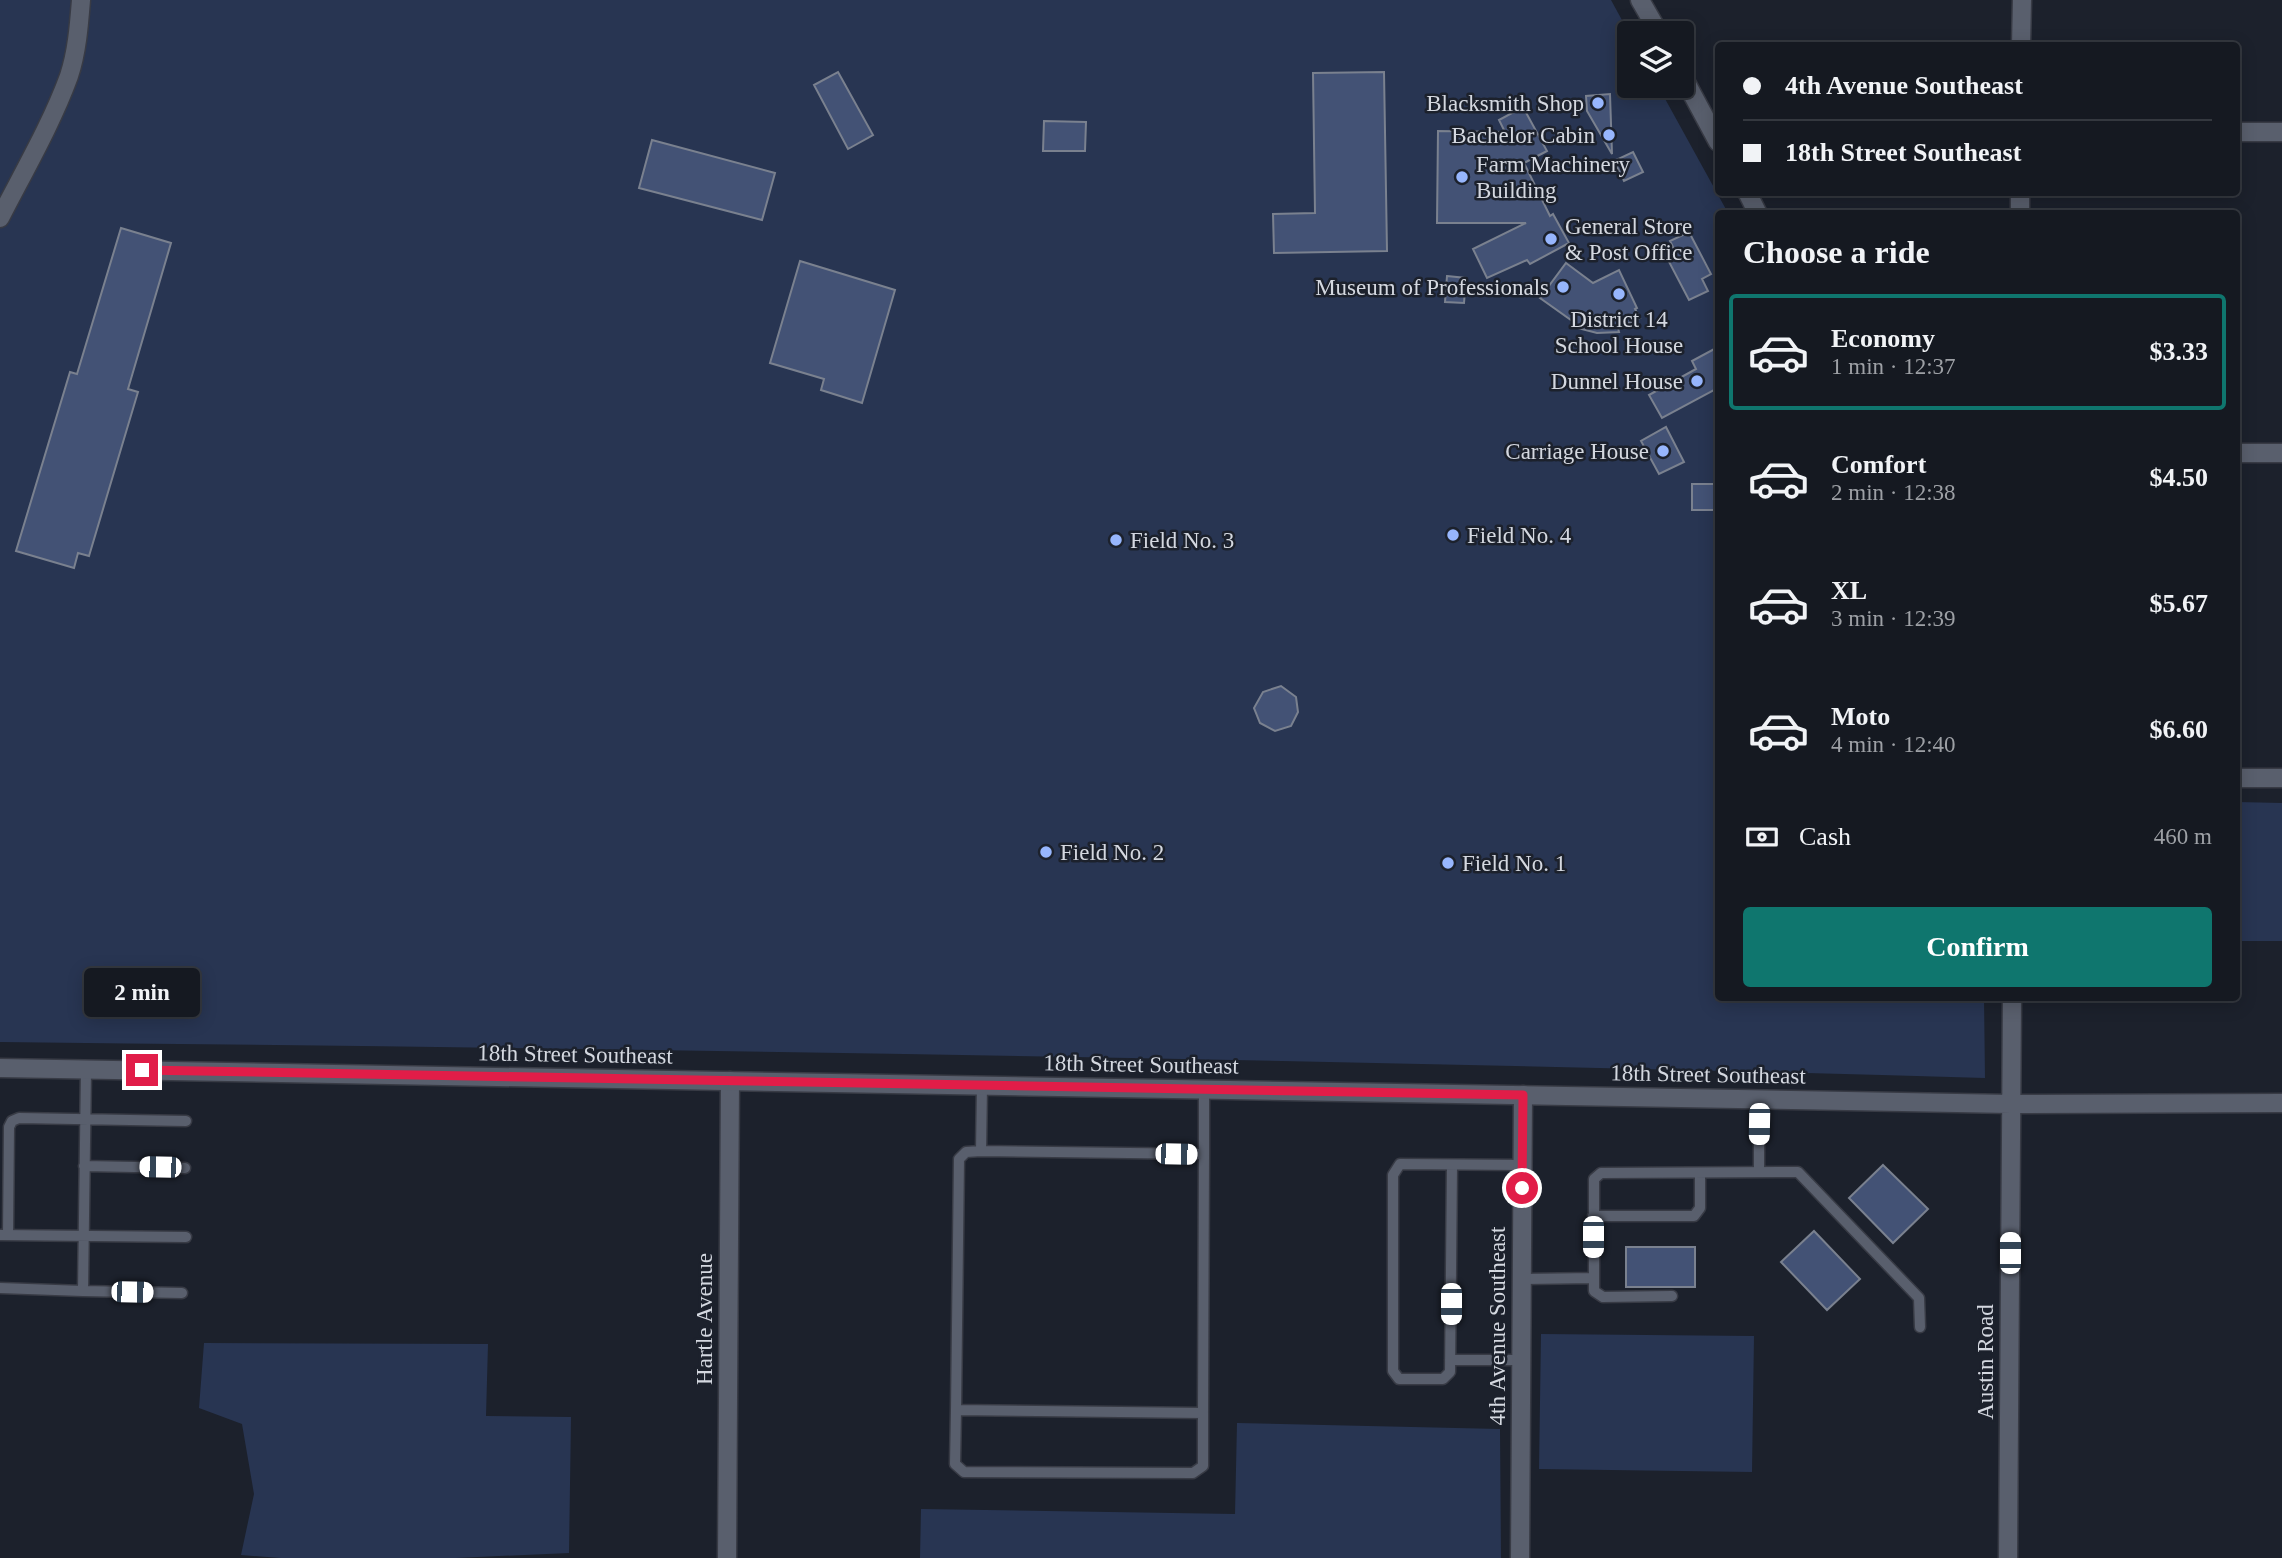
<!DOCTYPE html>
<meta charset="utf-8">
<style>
body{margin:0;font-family:Georgia,serif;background:#1e222a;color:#f1f3f6;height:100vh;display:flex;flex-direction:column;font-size:26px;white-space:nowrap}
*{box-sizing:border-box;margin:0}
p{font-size:23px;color:#9da0a5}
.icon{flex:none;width:38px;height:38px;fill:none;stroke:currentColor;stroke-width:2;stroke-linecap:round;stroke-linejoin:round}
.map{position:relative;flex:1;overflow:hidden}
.drawer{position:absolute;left:1715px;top:210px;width:525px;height:791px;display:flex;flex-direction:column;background:#151921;border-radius:7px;box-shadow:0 4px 18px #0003,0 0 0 2px #34383f}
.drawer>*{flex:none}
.hud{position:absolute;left:1715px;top:42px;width:525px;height:154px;border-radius:7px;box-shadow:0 4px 18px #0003,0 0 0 2px #34383f;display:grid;align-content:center;height:154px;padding:0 28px;background:#151921}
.buttons{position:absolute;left:1617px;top:21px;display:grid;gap:14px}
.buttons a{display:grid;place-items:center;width:77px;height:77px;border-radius:7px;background:#151921;box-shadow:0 4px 18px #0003,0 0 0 2px #34383f;font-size:35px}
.end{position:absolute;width:32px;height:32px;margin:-16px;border:9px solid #e11d48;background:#fff;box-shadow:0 0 0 4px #fff}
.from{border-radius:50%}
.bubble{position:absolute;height:49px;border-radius:7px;background:#151921;box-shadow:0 4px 18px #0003,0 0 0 2px #34383f;font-size:23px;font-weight:700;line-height:49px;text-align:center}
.car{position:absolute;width:21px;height:42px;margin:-21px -10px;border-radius:9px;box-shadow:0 0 5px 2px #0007;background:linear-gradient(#fff 24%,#345 0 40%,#fff 0 76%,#345 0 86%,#fff 0)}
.hud b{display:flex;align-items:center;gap:24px;height:66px;font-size:26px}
.hud b+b{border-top:2px solid #34383f}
.hud i{width:18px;height:18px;background:#f1f3f6}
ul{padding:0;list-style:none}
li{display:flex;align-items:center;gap:21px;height:116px;margin:0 14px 10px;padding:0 14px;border:4px solid transparent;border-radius:7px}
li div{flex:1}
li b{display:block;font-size:26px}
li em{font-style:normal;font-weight:700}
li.selected{border-color:#0f766e}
li>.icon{width:63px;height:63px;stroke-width:1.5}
h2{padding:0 28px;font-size:32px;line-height:84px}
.pay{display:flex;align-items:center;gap:18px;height:77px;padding:0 28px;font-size:26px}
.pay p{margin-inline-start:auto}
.cta{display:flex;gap:14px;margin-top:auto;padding:14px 28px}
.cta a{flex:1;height:80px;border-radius:7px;background:#0f766e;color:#fff;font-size:28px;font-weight:700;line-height:80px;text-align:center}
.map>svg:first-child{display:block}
.green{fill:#283552}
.building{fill:#435275;stroke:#7a818f;stroke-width:2}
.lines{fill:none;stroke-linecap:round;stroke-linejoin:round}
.service-casing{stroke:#383b45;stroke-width:13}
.minor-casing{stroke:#383b45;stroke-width:21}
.tertiary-casing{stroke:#383b45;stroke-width:21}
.service{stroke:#595f6d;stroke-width:10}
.minor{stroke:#595f6d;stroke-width:18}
.tertiary{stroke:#595f6d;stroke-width:18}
.route{stroke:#e11d48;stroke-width:9}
.poi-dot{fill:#97b6fd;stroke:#1c212c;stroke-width:2.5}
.labels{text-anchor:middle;stroke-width:5;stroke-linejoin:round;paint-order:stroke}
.poi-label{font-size:23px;fill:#d4d8e0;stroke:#1c212c;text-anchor:start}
.street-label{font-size:23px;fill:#d4d8e0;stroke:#1c212c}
</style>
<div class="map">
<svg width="2282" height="1558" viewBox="0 0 2282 1558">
<rect width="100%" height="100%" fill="#1c212c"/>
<!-- green -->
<path class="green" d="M0,0H1611L1629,33V86H1658L1728,213L1718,214V998H1984L1985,1078C1323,1059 662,1049 0,1042Z
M2237,802L2282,803V941H2237Z
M1541,1334L1754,1336L1752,1472L1539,1469Z
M204,1343L488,1344L486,1416L571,1417L569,1553L456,1558H281L241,1555L254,1494L242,1424L199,1408Z
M1237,1423L1500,1429L1501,1558H920L921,1509L1235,1514Z"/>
<!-- building -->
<path class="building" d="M838,72L873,135L848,149L814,85Z
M1384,72L1387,251L1274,253L1273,214L1315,213L1313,73Z
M1610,94L1612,154L1587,111L1586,96Z
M1523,107L1547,151L1524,163L1550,216L1553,214L1569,243L1530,264L1527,260L1487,278L1473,249L1526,223H1437L1438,131L1505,132L1499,120Z
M1044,121L1086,122L1085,151H1043Z
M652,140L775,173L762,220L639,188Z
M1633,152L1643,172L1624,181L1614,161Z
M121,228L171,243L128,389L138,392L89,556L78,553L74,568L16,551L70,372L77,374Z
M1689,232L1711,274L1702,279L1708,291L1689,300L1667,258L1676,253L1670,241Z
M800,261L895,290L862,403L821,390L824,379L770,363Z
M1566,263L1593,283L1619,270L1637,308L1635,309L1640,318L1618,328L1619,332L1597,333L1574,327L1575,323L1540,298Z
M1447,276L1466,278L1464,303L1445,302Z
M1718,347V388L1662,418L1649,395L1696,369L1692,361Z
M1666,427L1684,462L1659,474L1641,441Z
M1692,484H1718V510H1692Z
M1281,686L1296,697L1298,712L1291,726L1275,731L1260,723L1254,708L1263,692Z
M1883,1165L1928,1209L1893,1243L1849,1198Z
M1814,1231L1860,1279L1827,1310L1781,1262Z
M1626,1247H1695V1287H1626Z"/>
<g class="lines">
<!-- service casing -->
<g class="service-casing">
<path id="service" d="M982,1086L981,1151L1204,1154V1090
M981,1151L966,1152L959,1159L956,1410L1203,1413L1204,1154
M1452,1165L1450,1372L1443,1379H1399L1393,1371V1175L1400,1164L1522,1165
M84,1166L185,1168
M1759,1172V1099
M1593,1216H1694L1700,1208V1173
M0,1235L186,1237
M8,1235L9,1127L12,1121L19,1118L186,1121
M1594,1278V1291L1603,1297L1672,1296
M1522,1279L1594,1278V1179L1601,1173L1798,1172L1919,1298L1920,1327
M0,1288L83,1291L86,1069
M83,1291L182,1293
M1450,1360H1521
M956,1410L955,1464L964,1472L1193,1473L1203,1466V1413"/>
</g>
<!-- minor casing -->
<g class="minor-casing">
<path id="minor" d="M2021,46L2022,0
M2236,132H2282
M2020,214V192
M0,218C23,173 52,123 69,76C77,52 79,25 81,0
M2236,453H2282
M2236,778H2282
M727,1558L730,1081
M1520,1558L1523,1095"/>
</g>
<!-- tertiary casing -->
<g class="tertiary-casing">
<path id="tertiary" d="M1640,0L1659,33
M1682,75L1718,142
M1747,192L1758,214
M0,1068L2011,1104L2282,1103
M2008,1558L2012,998"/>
</g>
<!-- service -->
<use href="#service" class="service"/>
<!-- minor -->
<use href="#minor" class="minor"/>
<!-- tertiary -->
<use href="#tertiary" class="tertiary"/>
</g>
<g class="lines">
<!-- route -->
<path class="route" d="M142,1070L1523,1095L1522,1188"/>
</g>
<!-- markers -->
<g class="poi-dot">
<circle cx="1598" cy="103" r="7"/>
<circle cx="1609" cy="135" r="7"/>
<circle cx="1462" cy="177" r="7"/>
<circle cx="1551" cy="239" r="7"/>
<circle cx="1563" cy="287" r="7"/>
<circle cx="1619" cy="294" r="7"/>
<circle cx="1697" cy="381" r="7"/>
<circle cx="1663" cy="451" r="7"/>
<circle cx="1453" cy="535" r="7"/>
<circle cx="1116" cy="540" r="7"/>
<circle cx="1046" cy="852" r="7"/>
<circle cx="1448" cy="863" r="7"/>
</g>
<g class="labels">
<!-- poi labels -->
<g class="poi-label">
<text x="1584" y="111" text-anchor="end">Blacksmith Shop</text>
<text x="1595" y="143" text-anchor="end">Bachelor Cabin</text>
<text x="1476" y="172">Farm Machinery<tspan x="1476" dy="26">Building</tspan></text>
<text x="1565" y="234">General Store<tspan x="1565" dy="26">&amp; Post Office</tspan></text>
<text x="1549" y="295" text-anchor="end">Museum of Professionals</text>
<text x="1619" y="327" text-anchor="middle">District 14<tspan x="1619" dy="26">School House</tspan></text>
<text x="1683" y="389" text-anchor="end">Dunnel House</text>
<text x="1649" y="459" text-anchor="end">Carriage House</text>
<text x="1467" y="543">Field No. 4</text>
<text x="1130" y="548">Field No. 3</text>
<text x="1060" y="860">Field No. 2</text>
<text x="1462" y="871">Field No. 1</text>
</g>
<!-- street labels -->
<g class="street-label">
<text transform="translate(575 1054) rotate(1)" y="8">18th Street Southeast</text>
<text transform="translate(1141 1064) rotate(1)" y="8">18th Street Southeast</text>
<text transform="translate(1708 1074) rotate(1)" y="8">18th Street Southeast</text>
<text transform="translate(704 1319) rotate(-90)" y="8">Hartle Avenue</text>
<text transform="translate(1497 1326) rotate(-90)" y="8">4th Avenue Southeast</text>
<text transform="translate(1985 1362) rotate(-90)" y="8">Austin Road</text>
</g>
</g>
</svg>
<div class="buttons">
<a><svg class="icon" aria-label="layers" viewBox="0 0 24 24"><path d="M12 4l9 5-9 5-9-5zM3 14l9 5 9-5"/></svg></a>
</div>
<i class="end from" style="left:1522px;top:1188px"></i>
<i class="end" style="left:142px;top:1070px"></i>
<div class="bubble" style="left:84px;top:968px;width:116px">2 min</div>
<i class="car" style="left:1759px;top:1124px;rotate:181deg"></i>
<i class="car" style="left:1176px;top:1154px;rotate:91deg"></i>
<i class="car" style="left:160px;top:1167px;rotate:271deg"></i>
<i class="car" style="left:1593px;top:1237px;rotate:180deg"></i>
<i class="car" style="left:2010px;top:1253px;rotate:0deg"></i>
<i class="car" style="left:132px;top:1292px;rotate:91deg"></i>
<i class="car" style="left:1451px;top:1304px;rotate:180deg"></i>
<div class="hud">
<b><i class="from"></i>4th Avenue Southeast</b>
<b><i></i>18th Street Southeast</b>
</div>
<section class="drawer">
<h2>Choose a ride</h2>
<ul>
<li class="selected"><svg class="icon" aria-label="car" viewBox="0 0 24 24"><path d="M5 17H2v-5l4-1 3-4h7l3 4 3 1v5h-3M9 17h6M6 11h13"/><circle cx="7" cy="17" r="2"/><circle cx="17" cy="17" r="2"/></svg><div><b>Economy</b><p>1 min · 12:37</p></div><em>$3.33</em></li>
<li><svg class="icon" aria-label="car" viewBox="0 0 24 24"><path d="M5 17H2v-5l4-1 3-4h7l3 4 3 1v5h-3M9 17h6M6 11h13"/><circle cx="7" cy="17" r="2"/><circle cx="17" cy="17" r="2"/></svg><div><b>Comfort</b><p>2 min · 12:38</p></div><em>$4.50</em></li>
<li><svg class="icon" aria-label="car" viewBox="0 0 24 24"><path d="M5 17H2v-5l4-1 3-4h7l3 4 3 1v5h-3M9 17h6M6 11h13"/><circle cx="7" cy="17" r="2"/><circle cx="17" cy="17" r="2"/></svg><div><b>XL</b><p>3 min · 12:39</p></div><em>$5.67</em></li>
<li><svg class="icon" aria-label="car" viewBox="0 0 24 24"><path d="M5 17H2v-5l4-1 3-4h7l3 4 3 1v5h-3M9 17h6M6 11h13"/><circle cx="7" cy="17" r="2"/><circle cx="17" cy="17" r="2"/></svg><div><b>Moto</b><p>4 min · 12:40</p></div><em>$6.60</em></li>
</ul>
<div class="pay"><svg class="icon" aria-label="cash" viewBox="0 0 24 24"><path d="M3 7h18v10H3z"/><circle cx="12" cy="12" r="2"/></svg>Cash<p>460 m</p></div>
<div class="cta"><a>Confirm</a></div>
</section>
</div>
